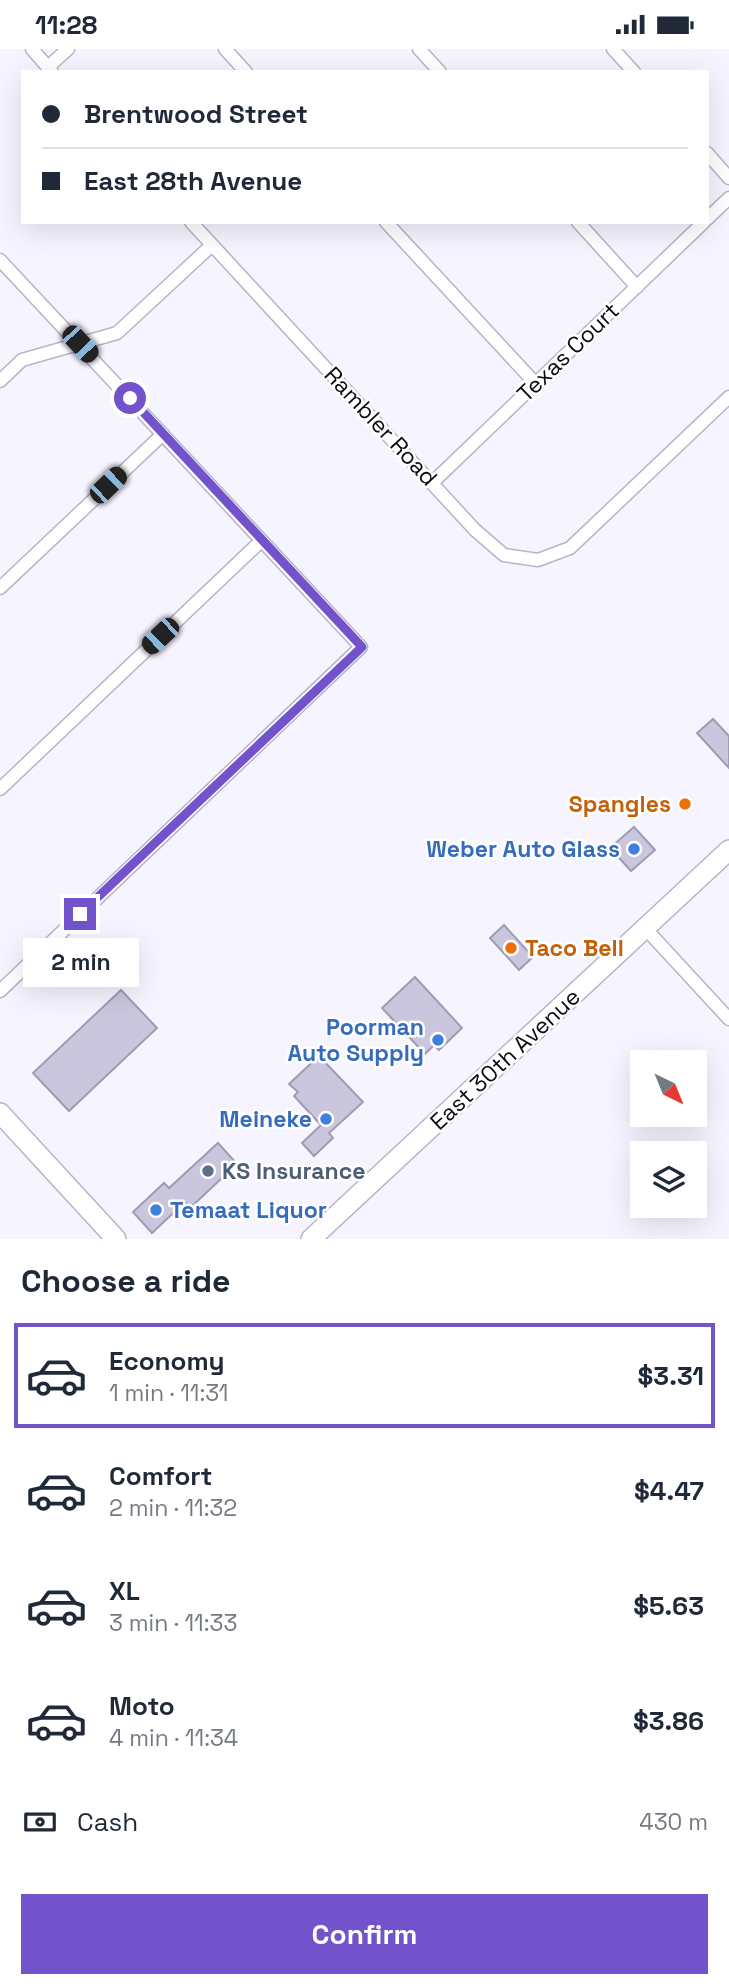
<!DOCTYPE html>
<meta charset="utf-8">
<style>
body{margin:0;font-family:"Space Grotesk",sans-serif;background:#f6f6f7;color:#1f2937;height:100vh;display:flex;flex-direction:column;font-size:26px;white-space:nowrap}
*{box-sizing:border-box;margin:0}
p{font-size:23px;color:#747a83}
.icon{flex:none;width:38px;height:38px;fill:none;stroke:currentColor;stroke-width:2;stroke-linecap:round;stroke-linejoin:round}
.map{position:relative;height:1190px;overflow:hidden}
.drawer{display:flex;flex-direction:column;background:#fff;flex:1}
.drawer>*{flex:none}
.banner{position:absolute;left:21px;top:21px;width:688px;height:154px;border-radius:0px;box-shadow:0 7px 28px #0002;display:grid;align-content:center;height:154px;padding:0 21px;background:#fff}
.needle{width:46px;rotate:137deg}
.tools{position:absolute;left:630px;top:1001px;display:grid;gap:14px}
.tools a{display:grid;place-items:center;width:77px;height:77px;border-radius:0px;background:#fff;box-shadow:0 7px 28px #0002;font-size:35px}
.end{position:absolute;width:32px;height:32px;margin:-16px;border:9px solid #7253cc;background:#fff;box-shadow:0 0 0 4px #fff}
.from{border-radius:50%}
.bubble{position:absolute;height:49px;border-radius:0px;background:#fff;box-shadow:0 7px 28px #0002;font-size:23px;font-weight:700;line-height:49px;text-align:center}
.car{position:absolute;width:21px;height:42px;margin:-21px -10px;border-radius:9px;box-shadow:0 0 5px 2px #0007;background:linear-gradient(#222 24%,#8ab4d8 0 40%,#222 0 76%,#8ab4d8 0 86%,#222 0)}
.banner b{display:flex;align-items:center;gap:24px;height:66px;font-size:26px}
.banner b+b{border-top:2px solid #e0e1e3}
.banner i{width:18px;height:18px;background:#1f2937}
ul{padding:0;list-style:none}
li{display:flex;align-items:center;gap:21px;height:105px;margin:0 14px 10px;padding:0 7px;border:4px solid transparent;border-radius:0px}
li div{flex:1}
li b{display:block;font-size:26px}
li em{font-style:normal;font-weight:700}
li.active{border-color:#7253cc}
li>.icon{width:63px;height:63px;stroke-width:1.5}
h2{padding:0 21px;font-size:32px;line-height:84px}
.pay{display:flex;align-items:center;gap:18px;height:77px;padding:0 21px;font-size:26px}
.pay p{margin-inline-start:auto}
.primary-button{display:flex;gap:14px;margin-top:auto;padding:14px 21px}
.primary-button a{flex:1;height:80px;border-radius:0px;background:#7253cc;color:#fff;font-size:28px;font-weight:700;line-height:80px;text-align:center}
.status{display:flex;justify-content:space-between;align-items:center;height:49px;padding:0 35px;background:#fff;direction:ltr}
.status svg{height:19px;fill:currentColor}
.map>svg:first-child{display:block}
.building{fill:#c9c6dd;stroke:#9f9cb2;stroke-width:2}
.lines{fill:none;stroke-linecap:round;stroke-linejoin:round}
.street-casing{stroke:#b6b4ca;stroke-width:15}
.secondary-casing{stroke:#b6b4ca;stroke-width:22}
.street{stroke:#fff;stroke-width:12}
.secondary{stroke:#fff;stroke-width:19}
.route{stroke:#7253cc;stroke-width:9}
.food-dot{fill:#e8710a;stroke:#fff;stroke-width:2.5}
.shop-dot{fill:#3f7fe0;stroke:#fff;stroke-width:2.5}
.service-dot{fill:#5c6f8a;stroke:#fff;stroke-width:2.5}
.labels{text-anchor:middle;stroke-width:5;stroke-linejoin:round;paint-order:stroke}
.street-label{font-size:23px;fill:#0b0a12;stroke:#fff}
.food-label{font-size:23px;font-weight:bold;fill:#c56008;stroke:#fff;text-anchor:end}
.shop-label{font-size:23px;font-weight:bold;fill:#366cbe;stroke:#fff;text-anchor:end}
.service-label{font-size:23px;font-weight:bold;fill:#4e5e75;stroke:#fff;text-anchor:start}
</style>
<div class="status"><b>11:28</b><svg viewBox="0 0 49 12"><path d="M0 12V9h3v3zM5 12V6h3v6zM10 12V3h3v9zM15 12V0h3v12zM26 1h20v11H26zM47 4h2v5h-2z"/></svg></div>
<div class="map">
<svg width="729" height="1190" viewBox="0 0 729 1190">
<rect width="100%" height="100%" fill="#f6f5ff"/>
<!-- building -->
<path class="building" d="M713,670L729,687V719L697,684Z
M634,778L655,801L631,822L610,799Z
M504,876L533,908L519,921L490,889Z
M415,928L462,979L439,1001L434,996L425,1005L382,959Z
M121,941L157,979L69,1062L33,1024Z
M319,1007L363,1053L329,1084L333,1089L314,1107L302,1094L321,1076L294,1047L298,1043L289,1035Z
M218,1094L237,1115L190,1159L185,1153L152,1184L133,1163L164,1134L169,1139Z"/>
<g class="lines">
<!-- street casing -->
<g class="street-casing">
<path id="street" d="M32,0L52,23
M225,0L246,23
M419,0L440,23
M613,0L634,23
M48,18L68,0
M707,104L729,129
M707,170L729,149
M191,173L475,481L504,506L538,511L570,499L729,348
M386,173L535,334
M578,173L637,238
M0,211L361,598L0,942
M0,332L22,311L117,284L212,196
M433,433L704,173
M0,539L163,385
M0,740L261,492
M645,879L729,970"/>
</g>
<!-- secondary casing -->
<g class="secondary-casing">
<path id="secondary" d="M0,1064L116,1190
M311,1190L729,801"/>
</g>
<!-- street -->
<use href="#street" class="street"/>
<!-- secondary -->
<use href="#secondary" class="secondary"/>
</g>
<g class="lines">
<!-- route -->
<path class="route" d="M80,865L362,598L130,349"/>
</g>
<!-- markers -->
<g class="food-dot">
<circle cx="685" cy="755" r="7"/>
<circle cx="511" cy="899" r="7"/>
</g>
<g class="shop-dot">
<circle cx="634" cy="800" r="7"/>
<circle cx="438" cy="991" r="7"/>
<circle cx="326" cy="1070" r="7"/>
<circle cx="156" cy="1161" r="7"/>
</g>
<circle class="service-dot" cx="208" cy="1122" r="7"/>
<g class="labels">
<!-- street labels -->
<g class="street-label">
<text transform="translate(568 303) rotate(-44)" y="8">Texas Court</text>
<text transform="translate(381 377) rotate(47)" y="8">Rambler Road</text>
<text transform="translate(505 1010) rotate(-43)" y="8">East 30th Avenue</text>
</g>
<!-- food labels -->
<g class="food-label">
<text x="671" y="763">Spangles</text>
<text x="525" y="907" text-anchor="start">Taco Bell</text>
</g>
<!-- shop labels -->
<g class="shop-label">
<text x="620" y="808">Weber Auto Glass</text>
<text x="424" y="986">Poorman<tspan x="424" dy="26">Auto Supply</tspan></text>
<text x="312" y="1078">Meineke</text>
<text x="170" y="1169" text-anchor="start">Temaat Liquor</text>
</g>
<!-- service labels -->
<g class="service-label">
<text x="222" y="1130">KS Insurance</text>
</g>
</g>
</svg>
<div class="tools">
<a><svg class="needle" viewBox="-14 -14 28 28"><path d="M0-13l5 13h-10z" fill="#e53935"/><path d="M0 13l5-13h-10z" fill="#747a83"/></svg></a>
<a><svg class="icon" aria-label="layers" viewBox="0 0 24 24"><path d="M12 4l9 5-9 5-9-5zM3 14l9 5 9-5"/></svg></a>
</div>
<i class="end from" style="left:130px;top:349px"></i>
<i class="end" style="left:80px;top:865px"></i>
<div class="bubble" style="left:23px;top:889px;width:116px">2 min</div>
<i class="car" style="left:80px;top:295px;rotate:137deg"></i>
<i class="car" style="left:108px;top:436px;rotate:46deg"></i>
<i class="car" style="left:160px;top:587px;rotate:227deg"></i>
<div class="banner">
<b><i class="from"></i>Brentwood Street</b>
<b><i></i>East 28th Avenue</b>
</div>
</div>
<section class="drawer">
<h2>Choose a ride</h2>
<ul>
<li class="active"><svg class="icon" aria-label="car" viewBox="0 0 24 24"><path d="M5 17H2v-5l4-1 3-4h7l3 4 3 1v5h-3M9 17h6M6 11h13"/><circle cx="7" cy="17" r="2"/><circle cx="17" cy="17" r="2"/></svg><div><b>Economy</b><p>1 min · 11:31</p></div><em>$3.31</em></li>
<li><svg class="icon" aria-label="car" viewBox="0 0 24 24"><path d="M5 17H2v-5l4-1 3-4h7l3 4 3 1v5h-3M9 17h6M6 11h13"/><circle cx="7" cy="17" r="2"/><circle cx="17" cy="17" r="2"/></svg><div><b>Comfort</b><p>2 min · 11:32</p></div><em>$4.47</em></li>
<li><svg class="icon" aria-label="car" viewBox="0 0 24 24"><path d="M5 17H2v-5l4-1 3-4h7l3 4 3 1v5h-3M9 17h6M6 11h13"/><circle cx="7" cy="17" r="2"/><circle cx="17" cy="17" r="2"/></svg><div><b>XL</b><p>3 min · 11:33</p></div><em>$5.63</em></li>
<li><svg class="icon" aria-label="car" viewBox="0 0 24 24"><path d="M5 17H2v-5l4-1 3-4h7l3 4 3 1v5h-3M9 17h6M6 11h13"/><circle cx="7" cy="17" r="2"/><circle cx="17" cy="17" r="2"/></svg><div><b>Moto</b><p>4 min · 11:34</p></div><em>$3.86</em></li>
</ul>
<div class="pay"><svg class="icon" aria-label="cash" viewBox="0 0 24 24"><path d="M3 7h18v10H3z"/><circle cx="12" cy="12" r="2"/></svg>Cash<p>430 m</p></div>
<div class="primary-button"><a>Confirm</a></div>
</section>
